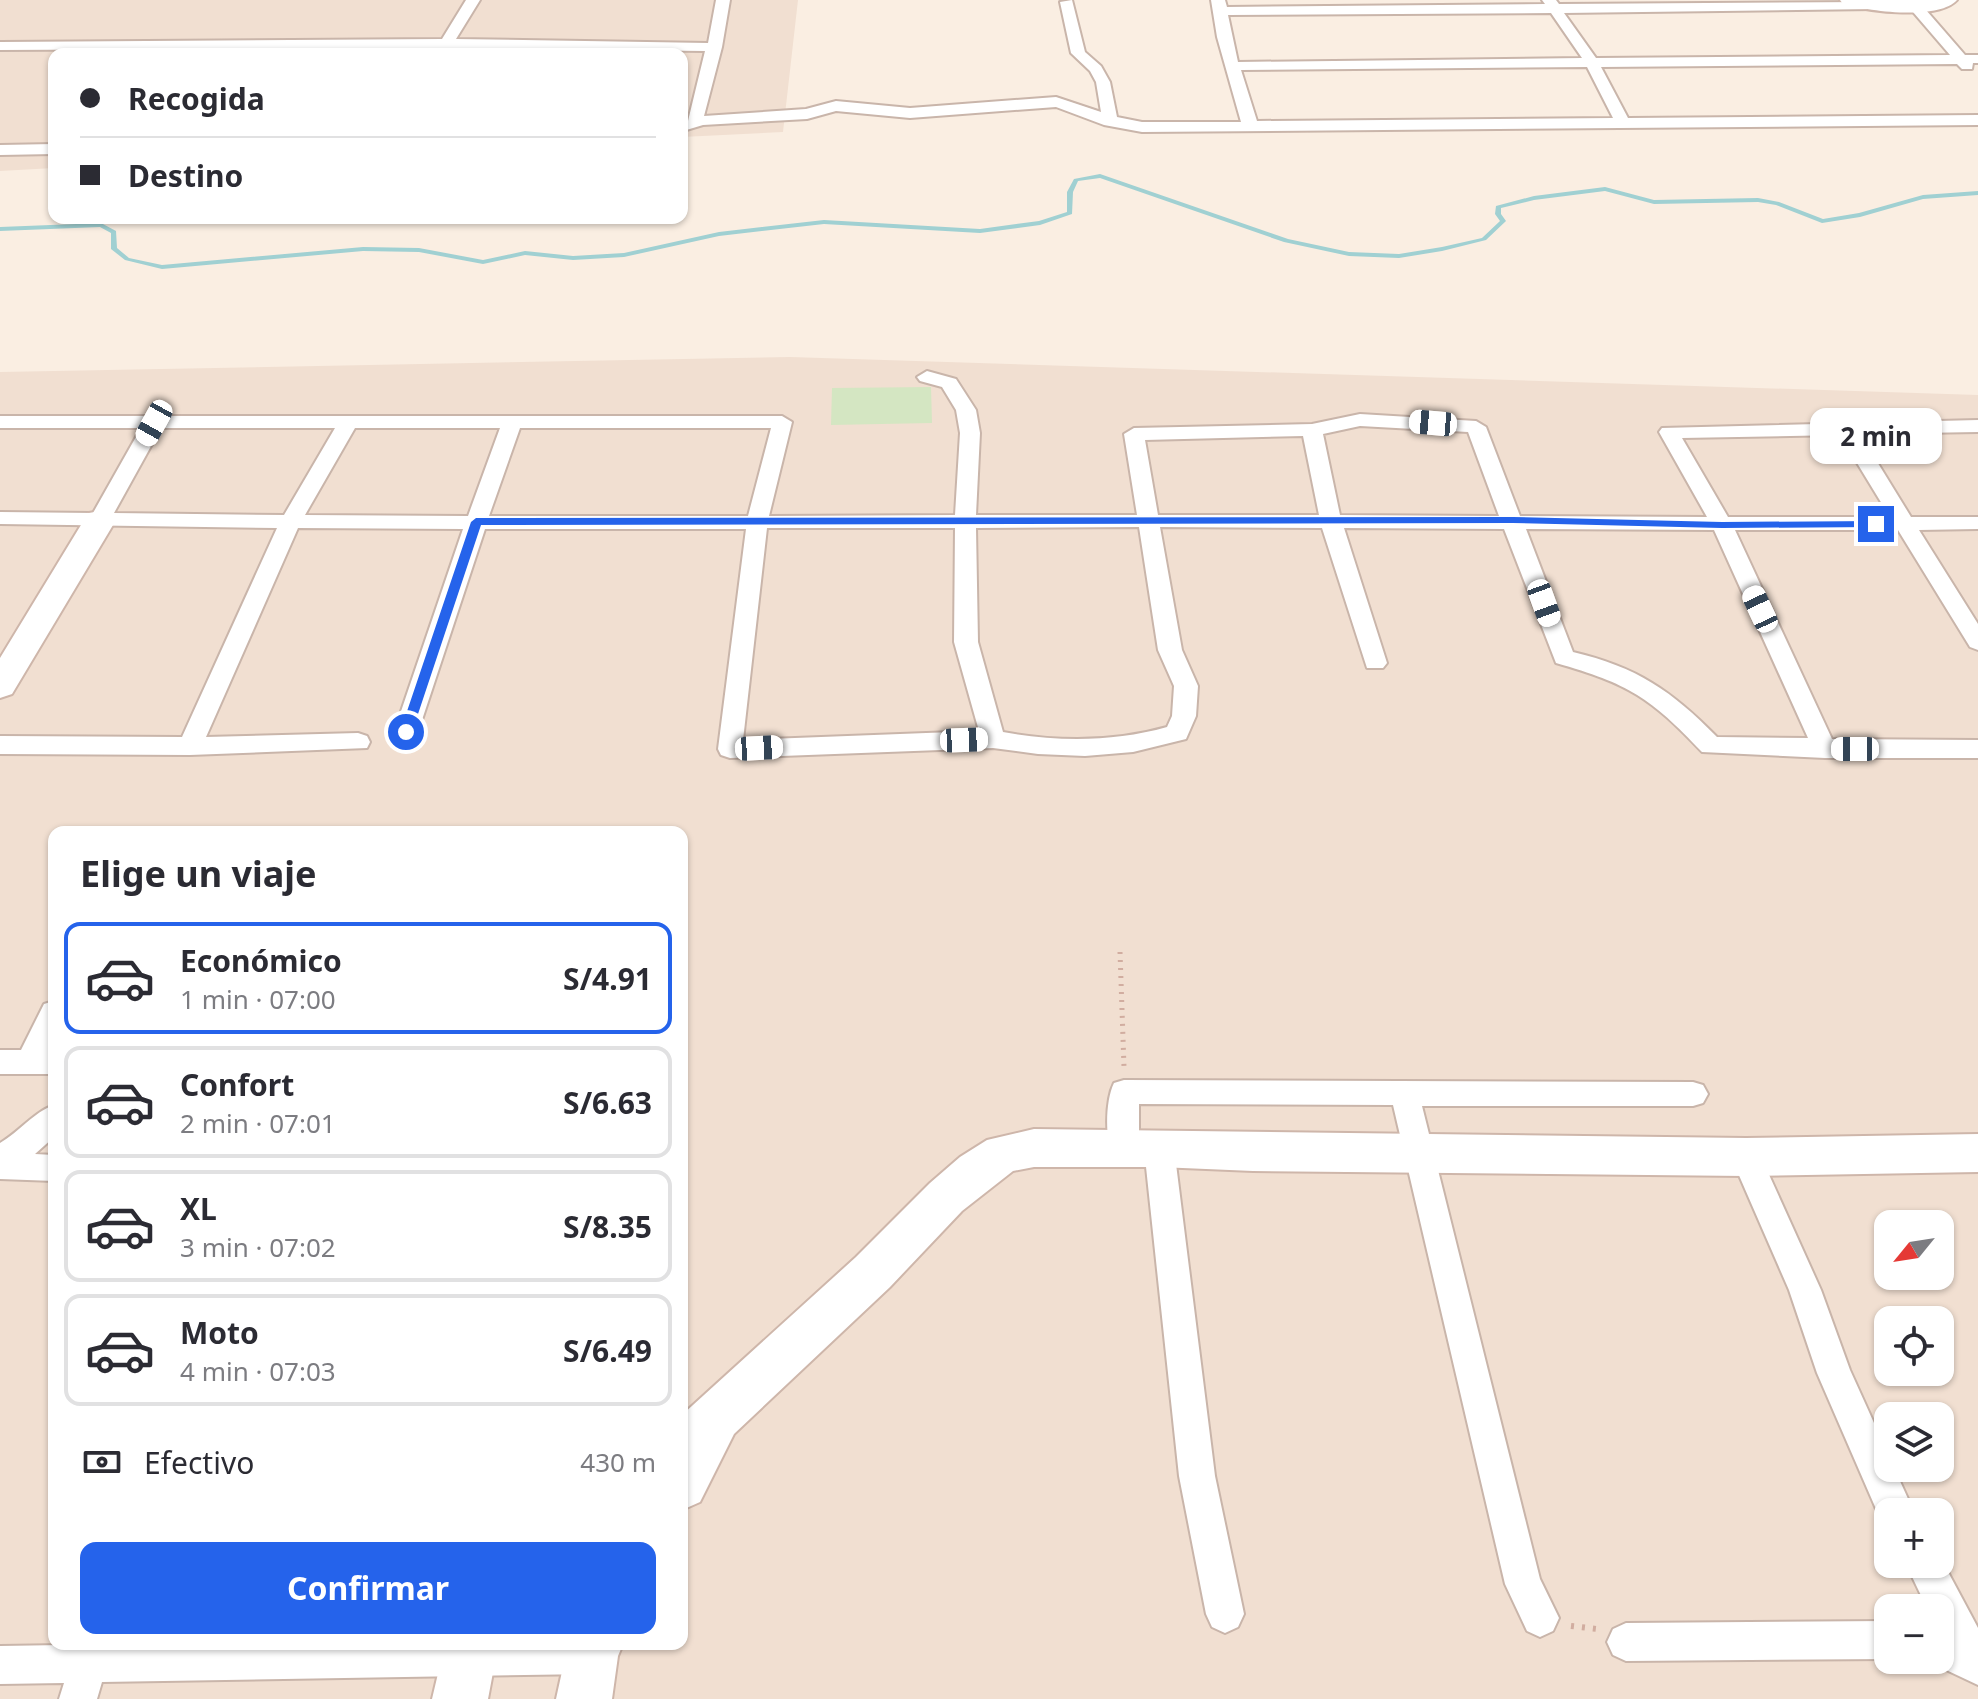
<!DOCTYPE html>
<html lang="es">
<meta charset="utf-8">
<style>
body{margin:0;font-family:"Noto Sans",sans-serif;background:#f2f2f3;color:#2b2b33;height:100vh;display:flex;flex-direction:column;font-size:30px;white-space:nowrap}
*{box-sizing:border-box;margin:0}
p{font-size:26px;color:#7c7c81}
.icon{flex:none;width:44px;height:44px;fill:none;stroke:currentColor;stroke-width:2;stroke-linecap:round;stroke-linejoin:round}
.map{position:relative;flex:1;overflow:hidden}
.drawer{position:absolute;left:48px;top:826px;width:640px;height:824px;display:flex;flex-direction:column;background:#fff;border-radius:16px;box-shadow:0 2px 6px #0004}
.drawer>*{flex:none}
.banner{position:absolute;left:48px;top:48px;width:640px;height:176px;border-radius:16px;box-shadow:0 2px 6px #0004;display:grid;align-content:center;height:176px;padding:0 32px;background:#fff}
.needle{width:52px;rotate:240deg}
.buttons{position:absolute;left:1874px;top:1210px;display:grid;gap:16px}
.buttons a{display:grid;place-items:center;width:80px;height:80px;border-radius:16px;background:#fff;box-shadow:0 2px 6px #0004;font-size:40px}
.end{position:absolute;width:36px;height:36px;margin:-18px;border:10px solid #2563eb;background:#fff;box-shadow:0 0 0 4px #fff}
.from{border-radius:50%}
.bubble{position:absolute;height:56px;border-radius:16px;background:#fff;box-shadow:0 2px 6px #0004;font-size:26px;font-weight:700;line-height:56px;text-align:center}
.car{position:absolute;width:24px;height:48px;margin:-24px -12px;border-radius:10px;box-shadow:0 0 6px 2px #0007;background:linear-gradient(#fff 24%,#345 0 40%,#fff 0 76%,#345 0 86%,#fff 0)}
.banner b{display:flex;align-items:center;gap:28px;height:76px;font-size:30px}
.banner b+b{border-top:2px solid #e1e1e2}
.banner i{width:20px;height:20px;background:#2b2b33}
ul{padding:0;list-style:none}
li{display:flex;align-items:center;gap:24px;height:112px;margin:0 16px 12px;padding:0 16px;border:4px solid #e1e1e2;border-radius:16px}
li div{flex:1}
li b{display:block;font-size:30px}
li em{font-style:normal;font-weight:700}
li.current{border-color:#2563eb}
li>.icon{width:72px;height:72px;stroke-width:1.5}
h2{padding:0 32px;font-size:36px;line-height:96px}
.pay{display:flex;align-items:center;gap:20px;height:88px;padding:0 32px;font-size:30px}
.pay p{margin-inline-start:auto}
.button{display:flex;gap:16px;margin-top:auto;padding:16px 32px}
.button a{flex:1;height:92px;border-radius:16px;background:#2563eb;color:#fff;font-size:32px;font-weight:700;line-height:92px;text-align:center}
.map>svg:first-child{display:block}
.residential{fill:#f1dfd1;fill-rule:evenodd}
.green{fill:#d4e6c2}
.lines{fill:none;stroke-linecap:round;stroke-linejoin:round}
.stream{fill:#a0d0d2;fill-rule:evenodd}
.street-casing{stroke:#c9b5aa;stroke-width:4}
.secondary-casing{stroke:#ceb6aa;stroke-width:4}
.path-far1{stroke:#d1ada0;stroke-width:5;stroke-dasharray:2 6;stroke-linecap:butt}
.path{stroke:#d1ada0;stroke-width:6;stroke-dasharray:3 8;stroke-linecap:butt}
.street{fill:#fff;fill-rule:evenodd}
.secondary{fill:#fff;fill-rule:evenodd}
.route{fill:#2563eb}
</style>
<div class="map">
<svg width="1978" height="1699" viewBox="0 0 1978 1699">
<rect width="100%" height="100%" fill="#faeee2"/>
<!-- residential -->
<path class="residential" d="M0,0H798L783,132L682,137V54H54V168L0,171Z
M790,357L1978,395V1699H0V372ZM54,832H682V1644H54ZM1888,1224H1940V1276H1888ZM1888,1320H1940V1372H1888ZM1888,1416H1940V1468H1888ZM1888,1512H1940V1564H1888ZM1888,1608H1940V1660H1888Z"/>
<!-- green -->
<path class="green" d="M931,387L932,423L831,425L832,388Z"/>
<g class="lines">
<!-- stream -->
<path class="stream" d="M1100,174L1288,239L1349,252L1399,254L1442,247L1482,238L1500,221L1495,214L1496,206L1534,196L1605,187L1654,200L1758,198L1779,202L1823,219L1859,213L1923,195L1978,191V195L1923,199L1860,217L1822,223L1776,205L1758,202L1654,204L1605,191L1534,200L1501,208V214L1506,221L1486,240L1442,251L1399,258L1349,256L1284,242L1100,178L1078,181L1073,192L1072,214L1040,225L980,233L824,224L719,236L624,257L573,260L525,255L483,264L419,252L363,251L162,269L125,260L111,249V233L100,227L0,231V227L101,223L116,231L117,248L129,258L162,265L363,247L419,248L483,260L525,251L573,256L624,253L719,232L824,220L980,229L1039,221L1067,212V192L1074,179Z"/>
<!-- street casing -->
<g class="street-casing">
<path id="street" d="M466,0H480L456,39L708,43L716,0H730L722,47L704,116L806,109L836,101L910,108L1056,97L1101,112L1096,82L1090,71L1071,53L1060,2L1072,0L1085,52L1101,66L1110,82L1117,117L1142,122H1241L1217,37L1211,0H1225L1227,7L1545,4L1542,0H1556L1559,4L1870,2L1877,6L1875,9L1564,13L1596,58L1950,55L1907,5L1914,1L1919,2L1965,55H1978V63H1973L1972,69H1962L1957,64L1601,67L1628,118L1978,115V125L1142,132L1104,125L1056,107L910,118L836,111L807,119L703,125L683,131L682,122L688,121L705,51L451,48L447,54H433L437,48L0,50V42L442,39ZM1551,13L1582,58L1238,62L1228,15ZM1587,67L1613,118L1257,121L1241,70Z
M54,144V154L0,155V145Z
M927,371L956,379L976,410L980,433L976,515H1137L1124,434L1134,428L1312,424L1360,414L1476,421L1486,427L1520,516L1707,517L1659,432L1662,428L1978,420V432L1860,434L1911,517H1978V529L1919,530L1978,624V650L1970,647L1898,530H1735L1832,739L1978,740V758H1825L1702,752C1650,697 1629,684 1556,663L1504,529L1344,528L1387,663L1383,668H1367L1322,528L1160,527L1182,650L1198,686L1196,716L1186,739L1133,752L1085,756L1038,754L993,748L730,758L721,755L718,749L746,529H485L418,732L415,738L406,740L397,738L394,732L463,529L298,528L206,737L358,733L367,736L370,742L367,748L190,755L0,754V736L182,737L277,528L0,524V512L93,513L141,428H0V416H782L792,422L769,516L955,515L960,433L956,410L942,387L920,381L917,377ZM1360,426L1468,432L1499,516L1340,515L1323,434ZM161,428H335L284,515L114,513ZM355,428H500L468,516L305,515ZM520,428H771L748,516H489ZM1840,435L1890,517H1728L1682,438ZM1303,436L1319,515H1158L1145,440ZM1139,527L1158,650L1174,686L1172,716L1167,727C1114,742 1057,742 1003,732L978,642L976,528ZM767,528H955L954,642L979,731L743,740ZM1526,529L1714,530L1808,738L1717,737C1672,691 1637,667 1573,652Z
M54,1001V1041L49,1050H54V1074H0V1050H21L44,1004Z
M1124,1080L1693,1082L1703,1085L1708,1094L1703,1103L1693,1106H1422L1540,1579L1559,1618L1553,1631L1540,1637L1527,1631L1505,1584L1393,1105L1139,1104V1148L1135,1157L1124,1161L1113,1157C1105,1140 1105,1101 1114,1083Z
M54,1105V1137L35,1154L54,1155V1181L0,1179V1143C19,1132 34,1112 54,1105Z
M1159,1135L1170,1139L1174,1148L1215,1476L1244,1614L1238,1627L1225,1633L1212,1627L1206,1614L1179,1476L1144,1148L1148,1139Z
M1746,1144L1757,1148L1761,1157L1821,1290L1850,1370L1888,1454V1468H1894L1914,1512H1888V1526L1883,1525L1817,1373L1789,1290L1731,1157L1735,1148Z
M1940,1557L1978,1628V1685L1925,1660H1940V1608H1927L1906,1564H1940Z
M1888,1621V1659L1626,1661L1613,1655L1607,1642L1613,1629L1626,1623Z
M125,1644H605L610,1655L604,1668L591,1674L102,1682L97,1699H59L64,1683L0,1684V1646Z"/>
</g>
<!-- secondary casing -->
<g class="secondary-casing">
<path id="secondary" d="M1840,0H1957C1938,21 1868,11 1843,4Z
M100,511L111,513L116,520L12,694L0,698V658L84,520L89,513Z
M1034,1129L1746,1138L1978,1134V1172L1746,1176L1253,1171L1159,1167H1034L1013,1171L962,1211L890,1287L734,1434L700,1502L682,1510V1415L856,1257L930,1183L960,1157L987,1140Z
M445,1644H504L494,1667L488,1699H432Z
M568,1644H623L618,1656L612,1699H556Z"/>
</g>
<!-- path-far1 -->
<path class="path-far1" d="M1120,952L1124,1067"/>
<!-- path -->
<path class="path" d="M1571,1626L1597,1629"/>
<!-- street -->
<use href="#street" class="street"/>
<!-- secondary -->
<use href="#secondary" class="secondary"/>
</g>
<!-- route -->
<path class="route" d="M1513,517L1722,522L1876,521L1882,524L1876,527L1722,528L1513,523L481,525L412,732L406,737L400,732L471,522L476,518Z"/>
</svg>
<div class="buttons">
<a><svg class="needle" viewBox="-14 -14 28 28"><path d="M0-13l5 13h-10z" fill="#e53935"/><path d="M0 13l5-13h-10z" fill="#7c7c81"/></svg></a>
<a><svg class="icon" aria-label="locate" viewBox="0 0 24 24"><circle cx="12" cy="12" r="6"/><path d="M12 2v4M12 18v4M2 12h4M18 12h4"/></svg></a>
<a><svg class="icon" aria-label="layers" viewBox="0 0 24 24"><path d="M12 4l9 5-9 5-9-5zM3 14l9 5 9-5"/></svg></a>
<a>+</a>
<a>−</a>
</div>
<i class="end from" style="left:406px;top:732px"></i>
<i class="end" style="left:1876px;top:524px"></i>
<div class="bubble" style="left:1810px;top:408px;width:132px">2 min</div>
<i class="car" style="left:154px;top:423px;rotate:209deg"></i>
<i class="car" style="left:1433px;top:423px;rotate:275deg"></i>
<i class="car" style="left:1544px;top:603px;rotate:160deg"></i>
<i class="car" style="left:1760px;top:609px;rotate:335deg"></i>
<i class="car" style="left:964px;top:740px;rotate:88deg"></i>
<i class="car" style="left:759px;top:748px;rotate:87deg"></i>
<i class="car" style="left:1855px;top:749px;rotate:270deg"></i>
<div class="banner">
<b><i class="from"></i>Recogida</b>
<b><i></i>Destino</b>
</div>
<section class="drawer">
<h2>Elige un viaje</h2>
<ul>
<li class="current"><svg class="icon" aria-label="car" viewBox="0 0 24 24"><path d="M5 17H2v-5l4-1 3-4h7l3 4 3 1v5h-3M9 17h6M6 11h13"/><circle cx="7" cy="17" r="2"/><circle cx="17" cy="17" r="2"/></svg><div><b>Económico</b><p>1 min · 07:00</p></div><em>S/4.91</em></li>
<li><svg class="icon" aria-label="car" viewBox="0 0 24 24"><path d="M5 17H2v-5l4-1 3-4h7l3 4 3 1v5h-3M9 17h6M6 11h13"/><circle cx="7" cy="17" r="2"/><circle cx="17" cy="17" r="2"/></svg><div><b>Confort</b><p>2 min · 07:01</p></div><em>S/6.63</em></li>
<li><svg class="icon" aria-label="car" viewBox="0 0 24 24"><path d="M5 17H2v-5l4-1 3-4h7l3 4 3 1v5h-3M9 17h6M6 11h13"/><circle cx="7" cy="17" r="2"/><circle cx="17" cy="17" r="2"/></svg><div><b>XL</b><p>3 min · 07:02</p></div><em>S/8.35</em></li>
<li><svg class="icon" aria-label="car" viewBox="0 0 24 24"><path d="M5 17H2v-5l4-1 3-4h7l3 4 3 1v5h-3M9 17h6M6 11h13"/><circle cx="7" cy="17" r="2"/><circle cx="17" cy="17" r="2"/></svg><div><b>Moto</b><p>4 min · 07:03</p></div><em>S/6.49</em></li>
</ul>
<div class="pay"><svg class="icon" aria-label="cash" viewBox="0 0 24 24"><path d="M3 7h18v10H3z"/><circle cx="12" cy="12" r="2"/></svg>Efectivo<p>430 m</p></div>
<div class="button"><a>Confirmar</a></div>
</section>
</div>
